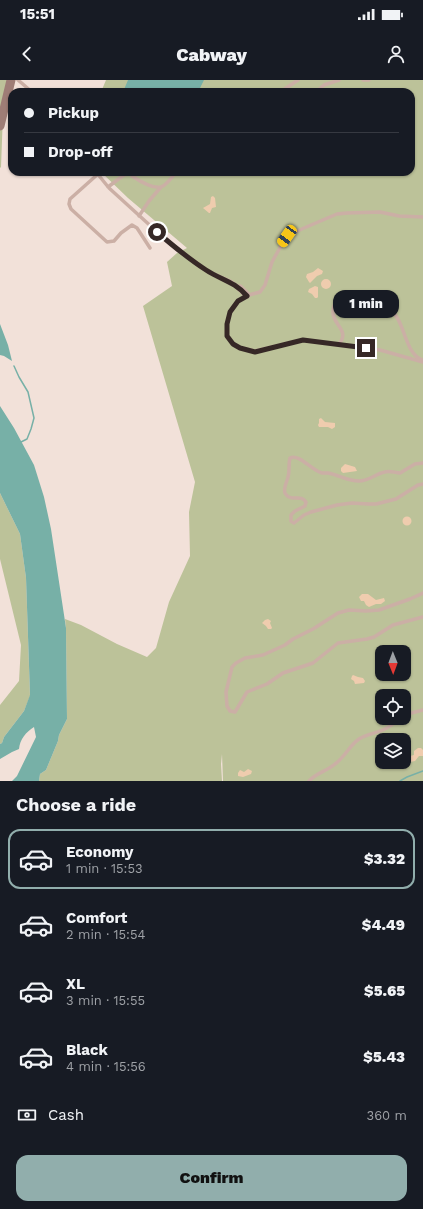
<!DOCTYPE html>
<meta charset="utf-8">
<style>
body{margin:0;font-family:"Work Sans",sans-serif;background:#242831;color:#f1f3f6;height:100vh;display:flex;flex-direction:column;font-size:15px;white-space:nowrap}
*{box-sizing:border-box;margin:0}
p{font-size:13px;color:#9ea1a6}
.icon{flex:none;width:22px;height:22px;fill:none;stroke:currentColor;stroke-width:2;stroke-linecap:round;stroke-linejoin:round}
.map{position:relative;height:701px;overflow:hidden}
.panel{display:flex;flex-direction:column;background:#171b24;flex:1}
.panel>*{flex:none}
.hud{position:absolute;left:8px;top:8px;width:407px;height:88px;border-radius:12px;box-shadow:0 1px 3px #0004;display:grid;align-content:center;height:88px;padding:0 16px;background:#171b24}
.needle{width:26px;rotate:179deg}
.controls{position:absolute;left:375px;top:565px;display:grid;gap:8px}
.controls a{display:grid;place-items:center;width:36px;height:36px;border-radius:8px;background:#171b24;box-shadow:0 1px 3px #0004;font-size:20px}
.end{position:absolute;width:18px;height:18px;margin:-9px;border:5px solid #362826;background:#fff;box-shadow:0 0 0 2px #fff}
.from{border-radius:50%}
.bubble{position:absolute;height:28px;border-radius:12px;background:#171b24;box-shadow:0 1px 3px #0004;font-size:13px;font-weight:800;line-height:28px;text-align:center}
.car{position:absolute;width:12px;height:24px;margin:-12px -6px;border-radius:5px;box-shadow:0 0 3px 1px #0007;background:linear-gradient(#f5c518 24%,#345 0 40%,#f5c518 0 76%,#345 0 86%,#f5c518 0)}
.hud b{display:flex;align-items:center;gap:14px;height:38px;font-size:15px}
.hud b+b{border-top:1px solid #363941}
.hud i{width:10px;height:10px;background:#f1f3f6}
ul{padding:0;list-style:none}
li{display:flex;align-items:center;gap:12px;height:60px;margin:0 8px 6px;padding:0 8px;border:2px solid transparent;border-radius:12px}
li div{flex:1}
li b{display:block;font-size:15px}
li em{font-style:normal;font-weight:800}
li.on{border-color:#91aeac}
li>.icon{width:36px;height:36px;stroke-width:1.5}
h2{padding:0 16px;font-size:18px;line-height:48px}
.pay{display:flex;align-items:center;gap:10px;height:44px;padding:0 16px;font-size:15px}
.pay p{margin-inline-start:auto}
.action{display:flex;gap:8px;margin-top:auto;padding:8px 16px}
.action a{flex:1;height:46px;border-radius:12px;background:#91aeac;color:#111;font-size:16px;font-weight:800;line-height:46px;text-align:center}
.status{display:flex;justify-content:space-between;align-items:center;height:28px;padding:0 20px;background:#171b24;direction:ltr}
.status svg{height:11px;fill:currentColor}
header{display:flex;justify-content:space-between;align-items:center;height:52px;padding:0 16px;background:#171b24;font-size:18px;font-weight:800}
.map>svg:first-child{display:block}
.green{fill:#bcc299;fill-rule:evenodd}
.sand{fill:#efccae}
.water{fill:#77b0a7}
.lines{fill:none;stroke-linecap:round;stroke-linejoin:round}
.stream{stroke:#77b0a7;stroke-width:1.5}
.lane{stroke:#cbafa5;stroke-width:3.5}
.street{stroke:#cbafa5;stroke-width:7}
.secondary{stroke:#9e7d76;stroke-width:9}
.route{stroke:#362826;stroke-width:5}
</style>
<div class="status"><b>15:51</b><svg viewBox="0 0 49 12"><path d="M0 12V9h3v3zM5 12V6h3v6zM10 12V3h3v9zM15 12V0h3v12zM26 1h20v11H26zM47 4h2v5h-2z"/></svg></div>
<header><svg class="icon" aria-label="back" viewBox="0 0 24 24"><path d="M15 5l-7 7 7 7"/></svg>Cabway<svg class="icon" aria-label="person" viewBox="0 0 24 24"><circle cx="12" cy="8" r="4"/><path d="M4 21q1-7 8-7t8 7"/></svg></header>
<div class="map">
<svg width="423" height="701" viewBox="0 0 423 701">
<rect width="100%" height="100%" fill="#f2e1d9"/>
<!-- green -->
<path class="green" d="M0,0H11L3,34L1,87L0,88Z
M106,0H423V701H223L222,674L221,684L222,701H39L40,694L46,690L58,661L59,655L67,639L66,548L65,539L81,545L117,564L147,577L156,568L169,522L190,476L189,432L195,402L143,226L172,206L167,182L177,173L187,168L128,118L101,92H411V12H101ZM382,572H404V594H382ZM382,616H404V638H382ZM382,660H404V682H382Z
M0,413L20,454L26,498L30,616L24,631L4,657L2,663L0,664V625L19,601L21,565L0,479Z"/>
<!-- sand -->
<path class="sand" d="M213,116L215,118L216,127L212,128L210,133H209L203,128L210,124L211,117Z
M318,188L323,191L322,194L317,196L310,203L309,202L306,197L307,194L313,192Z
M321 204a5 5 0 1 1 10 0a5 5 0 1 1-10 0Z
M315,206L318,207V217L317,218H315L312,214L308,212L309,209Z
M321,338L325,342L335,343V347L332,349L328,347H319L318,345L319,343V339Z
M345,384L355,387L357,391L343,393L341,391V388Z
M402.5 441a4.5 4.5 0 1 1 9 0a4.5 4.5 0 1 1-9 0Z
M362,514H368L376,520L384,518L385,521L381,524H376L369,527L366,525L364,521H361L359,517Z
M265,540L268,539L271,541L270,543L272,548L271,549H268L266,546L262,543Z
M353,595L358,597L363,598L365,601L364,603L355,604L354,601L351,599L352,596Z
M418,668H421L423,670V676H419L415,681L410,682L408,678L410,676L414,675V671Z
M248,689L252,691L251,694L243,697L238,696V693L240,690L244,692Z"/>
<!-- water -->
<path class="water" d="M128,0H204L198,12H123Z
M0,244L8,265L12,281L4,276L0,275Z
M0,326L14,348L34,385L44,417L51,449L66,548L67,639L59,655L58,661L46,690L40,694L39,701H12L17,696L36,657L34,647C26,652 20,659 19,669L12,672L0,679V664L2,663L4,657L24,631L30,615L26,498L20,454L0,413Z"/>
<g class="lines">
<!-- stream -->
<path class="stream" d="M14,286L19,297L28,312L34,338L31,349L27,359L21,362
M400,701L407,697L423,691"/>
<!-- lane -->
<path class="lane" d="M18,0L32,12
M363,0H369
M280,12L298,0
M316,12L324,5L339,0
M96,92L109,108L166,160L207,191L230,201L240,208
M134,92L131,93L132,96C138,100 153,109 161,107C167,105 172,96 177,92
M98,94L70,119L69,124L71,129L107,162L114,161L121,153L132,145L137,148L150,168
M108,107L124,95L131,93
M139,136L149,121L161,107
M423,137L399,136L380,132L347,133L337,134L304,148L287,156L282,164L272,182L265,205L260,212L245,216L238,221L230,232L227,244V256L233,264L240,268L255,271L303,260L380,270L423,282
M338,265C352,250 331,245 333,230C334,227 334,223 336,221C340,217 352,222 357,222C368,225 381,222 390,229C406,242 404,274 423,280
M423,383L415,384L400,393C395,393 390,390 385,392C375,394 369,401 359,401C348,401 339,395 328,393C326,393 324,393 322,393C312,391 299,373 290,378C288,385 290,391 288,397C287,402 283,408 285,413C286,415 287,416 289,417C296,420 301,415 306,422L305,426L295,431L291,435V441L294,443L304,435L311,432L337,425L352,423L368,424H376L396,419L418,405L423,404
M423,513L410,519L379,530L366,531L349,530L338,533L313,549L293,559L285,565L263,575L245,578L236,583L232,587L226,612L227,626L230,631L235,632L247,612L267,604L283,593L313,583L338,563L367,559L374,557L393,545L423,537
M404,635L423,630
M309,701C316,693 327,691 335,684C345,677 349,666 359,659C367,654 377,653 385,649C391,646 396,642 401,638"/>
<!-- street -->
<path class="street" d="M240,208L247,215"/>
<!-- secondary -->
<path class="secondary" d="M0,46L11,0"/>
</g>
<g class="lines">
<!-- route -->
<path class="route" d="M157,152C172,165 189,179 206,190C221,200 234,201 247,216L238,221L230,232L227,244V256L233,264L240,268L255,272L303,260L366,268"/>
</g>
</svg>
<div class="controls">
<a><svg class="needle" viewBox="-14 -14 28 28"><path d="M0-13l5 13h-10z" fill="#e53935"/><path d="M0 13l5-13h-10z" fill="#9ea1a6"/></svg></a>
<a><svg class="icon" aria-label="locate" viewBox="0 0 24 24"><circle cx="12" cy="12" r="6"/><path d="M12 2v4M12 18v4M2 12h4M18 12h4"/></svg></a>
<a><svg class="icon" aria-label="layers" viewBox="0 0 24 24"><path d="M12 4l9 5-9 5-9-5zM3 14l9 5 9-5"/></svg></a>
</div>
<i class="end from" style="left:157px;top:152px"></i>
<i class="end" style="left:366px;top:268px"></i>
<div class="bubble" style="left:333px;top:210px;width:66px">1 min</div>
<i class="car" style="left:287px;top:156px;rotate:216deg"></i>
<div class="hud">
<b><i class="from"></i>Pickup</b>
<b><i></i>Drop-off</b>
</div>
</div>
<section class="panel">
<h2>Choose a ride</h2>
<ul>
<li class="on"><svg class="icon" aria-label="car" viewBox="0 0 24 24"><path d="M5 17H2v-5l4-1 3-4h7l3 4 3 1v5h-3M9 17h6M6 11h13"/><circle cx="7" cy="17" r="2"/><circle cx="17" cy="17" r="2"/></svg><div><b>Economy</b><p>1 min · 15:53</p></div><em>$3.32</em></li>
<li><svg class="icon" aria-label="car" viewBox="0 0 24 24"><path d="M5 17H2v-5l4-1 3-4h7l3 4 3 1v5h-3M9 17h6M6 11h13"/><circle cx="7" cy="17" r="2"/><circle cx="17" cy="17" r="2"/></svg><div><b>Comfort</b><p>2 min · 15:54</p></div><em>$4.49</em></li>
<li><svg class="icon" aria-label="car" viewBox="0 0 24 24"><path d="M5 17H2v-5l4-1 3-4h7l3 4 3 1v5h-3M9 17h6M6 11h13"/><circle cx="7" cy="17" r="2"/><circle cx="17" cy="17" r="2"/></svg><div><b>XL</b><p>3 min · 15:55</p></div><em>$5.65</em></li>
<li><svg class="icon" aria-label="car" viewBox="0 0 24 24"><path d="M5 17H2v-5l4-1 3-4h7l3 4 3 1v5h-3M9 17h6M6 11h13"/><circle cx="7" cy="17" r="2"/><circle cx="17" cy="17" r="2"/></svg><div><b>Black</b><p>4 min · 15:56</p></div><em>$5.43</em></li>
</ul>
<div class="pay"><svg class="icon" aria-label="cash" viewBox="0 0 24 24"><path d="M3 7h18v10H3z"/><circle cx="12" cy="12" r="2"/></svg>Cash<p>360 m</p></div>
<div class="action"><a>Confirm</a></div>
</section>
